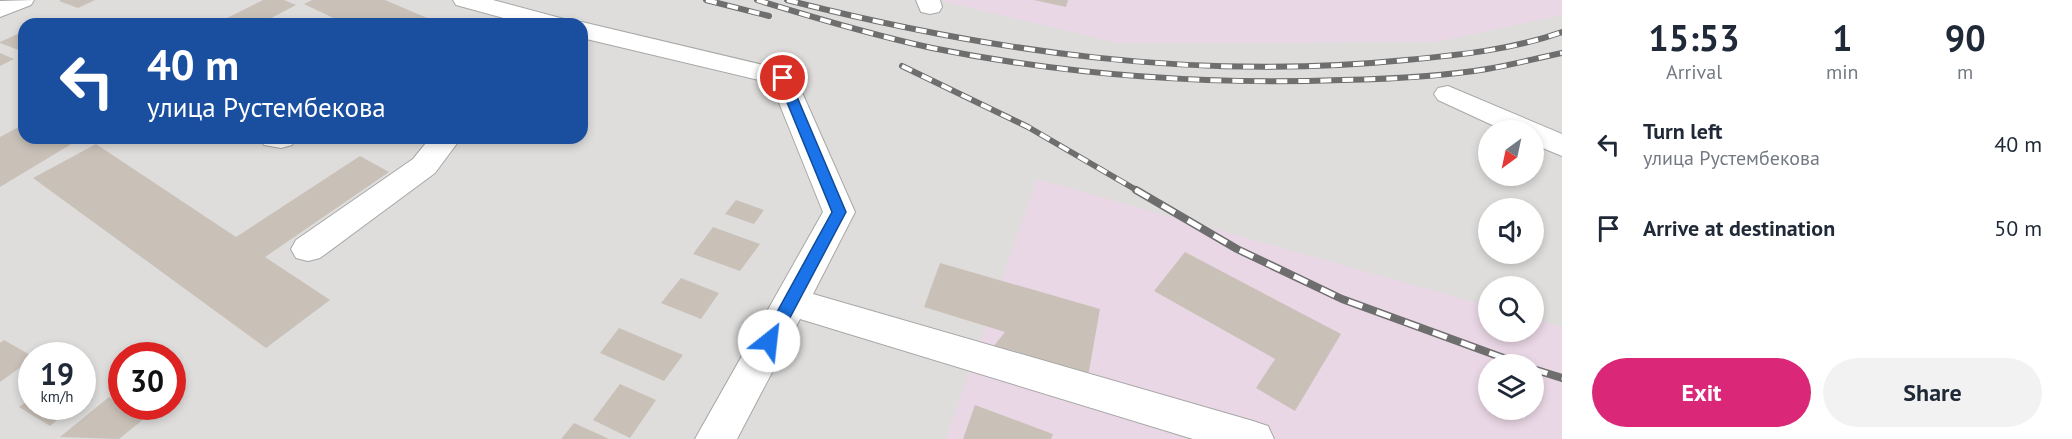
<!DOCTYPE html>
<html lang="en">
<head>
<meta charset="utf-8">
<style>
	:root { --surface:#fff; --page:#f2f2f3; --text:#1f2937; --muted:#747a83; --accent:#db2777 }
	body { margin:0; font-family:"PT Sans",sans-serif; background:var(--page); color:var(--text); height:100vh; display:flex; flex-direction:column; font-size:22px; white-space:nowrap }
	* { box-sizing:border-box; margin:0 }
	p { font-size:20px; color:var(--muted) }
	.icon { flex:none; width:33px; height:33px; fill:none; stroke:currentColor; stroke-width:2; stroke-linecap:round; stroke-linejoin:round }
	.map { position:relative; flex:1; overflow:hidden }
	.drawer { display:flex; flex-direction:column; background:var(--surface); width:510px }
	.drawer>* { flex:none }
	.banner { position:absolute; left:18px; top:18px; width:570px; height:126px; border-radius:18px; box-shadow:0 3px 9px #0003; background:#1a4fa0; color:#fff; overflow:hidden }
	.needle { width:39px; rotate:213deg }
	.fabs { position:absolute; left:1478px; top:120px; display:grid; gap:12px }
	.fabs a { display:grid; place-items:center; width:66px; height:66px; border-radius:50%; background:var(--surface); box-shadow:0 3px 9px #0003; font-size:30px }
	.speed { position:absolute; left:18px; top:342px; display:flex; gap:12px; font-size:30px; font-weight:700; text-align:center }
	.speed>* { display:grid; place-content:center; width:78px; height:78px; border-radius:50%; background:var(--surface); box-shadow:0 3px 9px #0003; line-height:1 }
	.speed small { font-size:15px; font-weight:400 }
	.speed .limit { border:9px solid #d22; background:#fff; color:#111 }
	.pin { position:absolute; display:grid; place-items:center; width:51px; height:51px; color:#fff; margin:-26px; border:3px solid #fff; border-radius:50%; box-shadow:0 2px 6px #0007 }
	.me { position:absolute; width:66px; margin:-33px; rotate:29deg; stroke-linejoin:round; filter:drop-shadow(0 0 4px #0008) }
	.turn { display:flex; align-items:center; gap:21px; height:126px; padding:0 30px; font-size:27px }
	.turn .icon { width:78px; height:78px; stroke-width:2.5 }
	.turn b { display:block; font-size:42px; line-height:51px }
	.eta { display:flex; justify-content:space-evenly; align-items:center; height:102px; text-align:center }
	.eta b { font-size:36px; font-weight:700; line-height:42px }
	.button { display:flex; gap:12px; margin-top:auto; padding:12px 30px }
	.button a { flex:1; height:69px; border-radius:36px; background:var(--accent); color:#fff; font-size:24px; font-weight:700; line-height:69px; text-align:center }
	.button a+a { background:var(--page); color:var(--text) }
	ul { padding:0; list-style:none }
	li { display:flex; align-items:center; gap:18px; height:84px; padding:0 30px }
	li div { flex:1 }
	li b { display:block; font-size:22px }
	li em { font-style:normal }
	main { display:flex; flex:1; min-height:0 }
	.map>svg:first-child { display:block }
	.residential { fill:#dedddc; fill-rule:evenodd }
	.industrial { fill:#ead7e5; fill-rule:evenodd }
	.building { fill:#c9c1b8 }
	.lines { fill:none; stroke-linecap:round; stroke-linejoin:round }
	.minor-casing { stroke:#a7a7a7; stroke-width:2 }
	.minor { fill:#fff; fill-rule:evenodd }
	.rail-far1-casing { stroke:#6e6e6e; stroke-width:6 }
	.rail-casing { stroke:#6e6e6e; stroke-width:8 }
	.rail-far1 { stroke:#fff; stroke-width:4; stroke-dasharray:11; stroke-linecap:butt }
	.rail { stroke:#fff; stroke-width:5; stroke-dasharray:15; stroke-linecap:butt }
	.route { fill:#1a73e8; stroke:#114b97; stroke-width:1.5 }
</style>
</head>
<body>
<main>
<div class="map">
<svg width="1562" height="439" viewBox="0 0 1562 439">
	<rect width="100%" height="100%" fill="#f1eee5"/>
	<path class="residential" d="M0,0H1562V439H0ZM24,24H582V138H24ZM1488,130H1533V176H1488ZM1488,208H1533V254H1488ZM1488,286H1533V332H1488ZM32,356H82V406H32ZM122,356H172V406H122ZM1488,364H1533V410H1488Z"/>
	<path class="industrial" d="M937,0H1562V15L1437,42L1119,43Z
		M1037,179L1488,306V332H1533V318L1562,327V439H946ZM1488,364H1533V410H1488Z"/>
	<path class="building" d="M61,0H95L78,8L59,1Z
		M263,0H284L296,5L260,24H215Z
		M312,0H385L432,20L426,24H346L304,4Z
		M1034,0H1068L1066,7Z
		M24,31V52L0,43V42Z
		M0,53L14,59L0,66Z
		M24,124V138L78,140L0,187V137Z
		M96,144L236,237L360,156L389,172L265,257L330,300L266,348L33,178Z
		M736,200L764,210L754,224L725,214Z
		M713,227L760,244L740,271L693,254Z
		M1185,252L1341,334L1295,411L1256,388L1275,359L1154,291Z
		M940,263L1100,309L1087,382L990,351L1005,332L924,307Z
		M681,278L719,293L701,319L661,303Z
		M619,328L683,355L664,381L600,353Z
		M4,340L32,356V359L0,382V343Z
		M82,382L95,389L82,399Z
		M620,384L656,400L630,438L593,420Z
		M32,397V406H74L50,426L19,407Z
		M109,397L145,418L119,439L60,437Z
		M975,405L1053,434L1051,439H963Z
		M574,423L609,439H561Z"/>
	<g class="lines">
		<g class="minor-casing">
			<path id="minor" d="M34,0L31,5L0,17V1Z
				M453,0H493L564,19L568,24H526L456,5Z
				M916,0H940L942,7L939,12L930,14L921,12Z
				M582,22L793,72L855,212L813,294L1253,421L1268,426L1274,439H1193L800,319L737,439H695L823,212L771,83L582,38V24H575Z
				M1448,86L1562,134V156L1533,144V130H1503L1438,100L1434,94L1438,88Z
				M260,138H296L292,145L281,148L264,145Z
				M430,138H461L435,173L320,258L308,261L296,258L291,249L296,240L413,159Z"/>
		</g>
		<use href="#minor" class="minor"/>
		<g class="rail-far1-casing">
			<path id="rail-far1" d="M706,0L769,16
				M757,0C815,18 873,35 932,48C1067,75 1205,85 1342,80C1390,79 1439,77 1487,69C1512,65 1537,58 1562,53
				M787,0C992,52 1195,81 1406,60C1459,55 1511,50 1562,32
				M902,66L1028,127L1138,191"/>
		</g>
		<g class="rail-casing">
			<path id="rail" d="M1136,190L1237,249L1342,299L1520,364
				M1533,369L1562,378"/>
		</g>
		<use href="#rail-far1" class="rail-far1"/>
		<use href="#rail" class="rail"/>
	</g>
	<path class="route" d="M783,74L789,78L846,212L775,346L769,348L761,341L832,212L777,78Z"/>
</svg>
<div class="fabs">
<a><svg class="needle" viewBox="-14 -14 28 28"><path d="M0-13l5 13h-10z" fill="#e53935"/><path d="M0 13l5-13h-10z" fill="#747a83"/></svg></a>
<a><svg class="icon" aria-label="sound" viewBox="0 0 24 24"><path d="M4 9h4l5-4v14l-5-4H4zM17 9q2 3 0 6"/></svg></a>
<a><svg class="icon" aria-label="search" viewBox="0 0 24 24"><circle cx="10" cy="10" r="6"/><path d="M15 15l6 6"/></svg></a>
<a><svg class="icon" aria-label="layers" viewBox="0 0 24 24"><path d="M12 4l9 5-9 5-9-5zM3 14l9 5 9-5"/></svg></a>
</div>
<div class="speed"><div>19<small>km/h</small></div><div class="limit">30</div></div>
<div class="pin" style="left:783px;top:78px;background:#d93025"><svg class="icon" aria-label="arrive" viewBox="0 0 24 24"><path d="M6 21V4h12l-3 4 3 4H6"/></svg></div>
<svg class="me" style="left:769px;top:341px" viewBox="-20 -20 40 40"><circle r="19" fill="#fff"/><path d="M0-13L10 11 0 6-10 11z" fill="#1a73e8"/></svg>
<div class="banner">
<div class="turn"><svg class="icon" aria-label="left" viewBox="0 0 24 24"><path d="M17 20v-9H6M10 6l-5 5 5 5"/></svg><div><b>40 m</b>улица Рустембекова</div></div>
</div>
</div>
<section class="drawer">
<div class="eta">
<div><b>15:53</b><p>Arrival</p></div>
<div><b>1</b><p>min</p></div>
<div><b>90</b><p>m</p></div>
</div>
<ul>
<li><svg class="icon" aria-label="left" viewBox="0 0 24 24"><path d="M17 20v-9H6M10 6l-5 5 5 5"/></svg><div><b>Turn left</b><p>улица Рустембекова</p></div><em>40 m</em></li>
<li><svg class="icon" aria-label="arrive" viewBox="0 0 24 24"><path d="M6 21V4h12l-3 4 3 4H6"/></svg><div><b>Arrive at destination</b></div><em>50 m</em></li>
</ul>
<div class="button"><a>Exit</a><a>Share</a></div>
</section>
</main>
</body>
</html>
